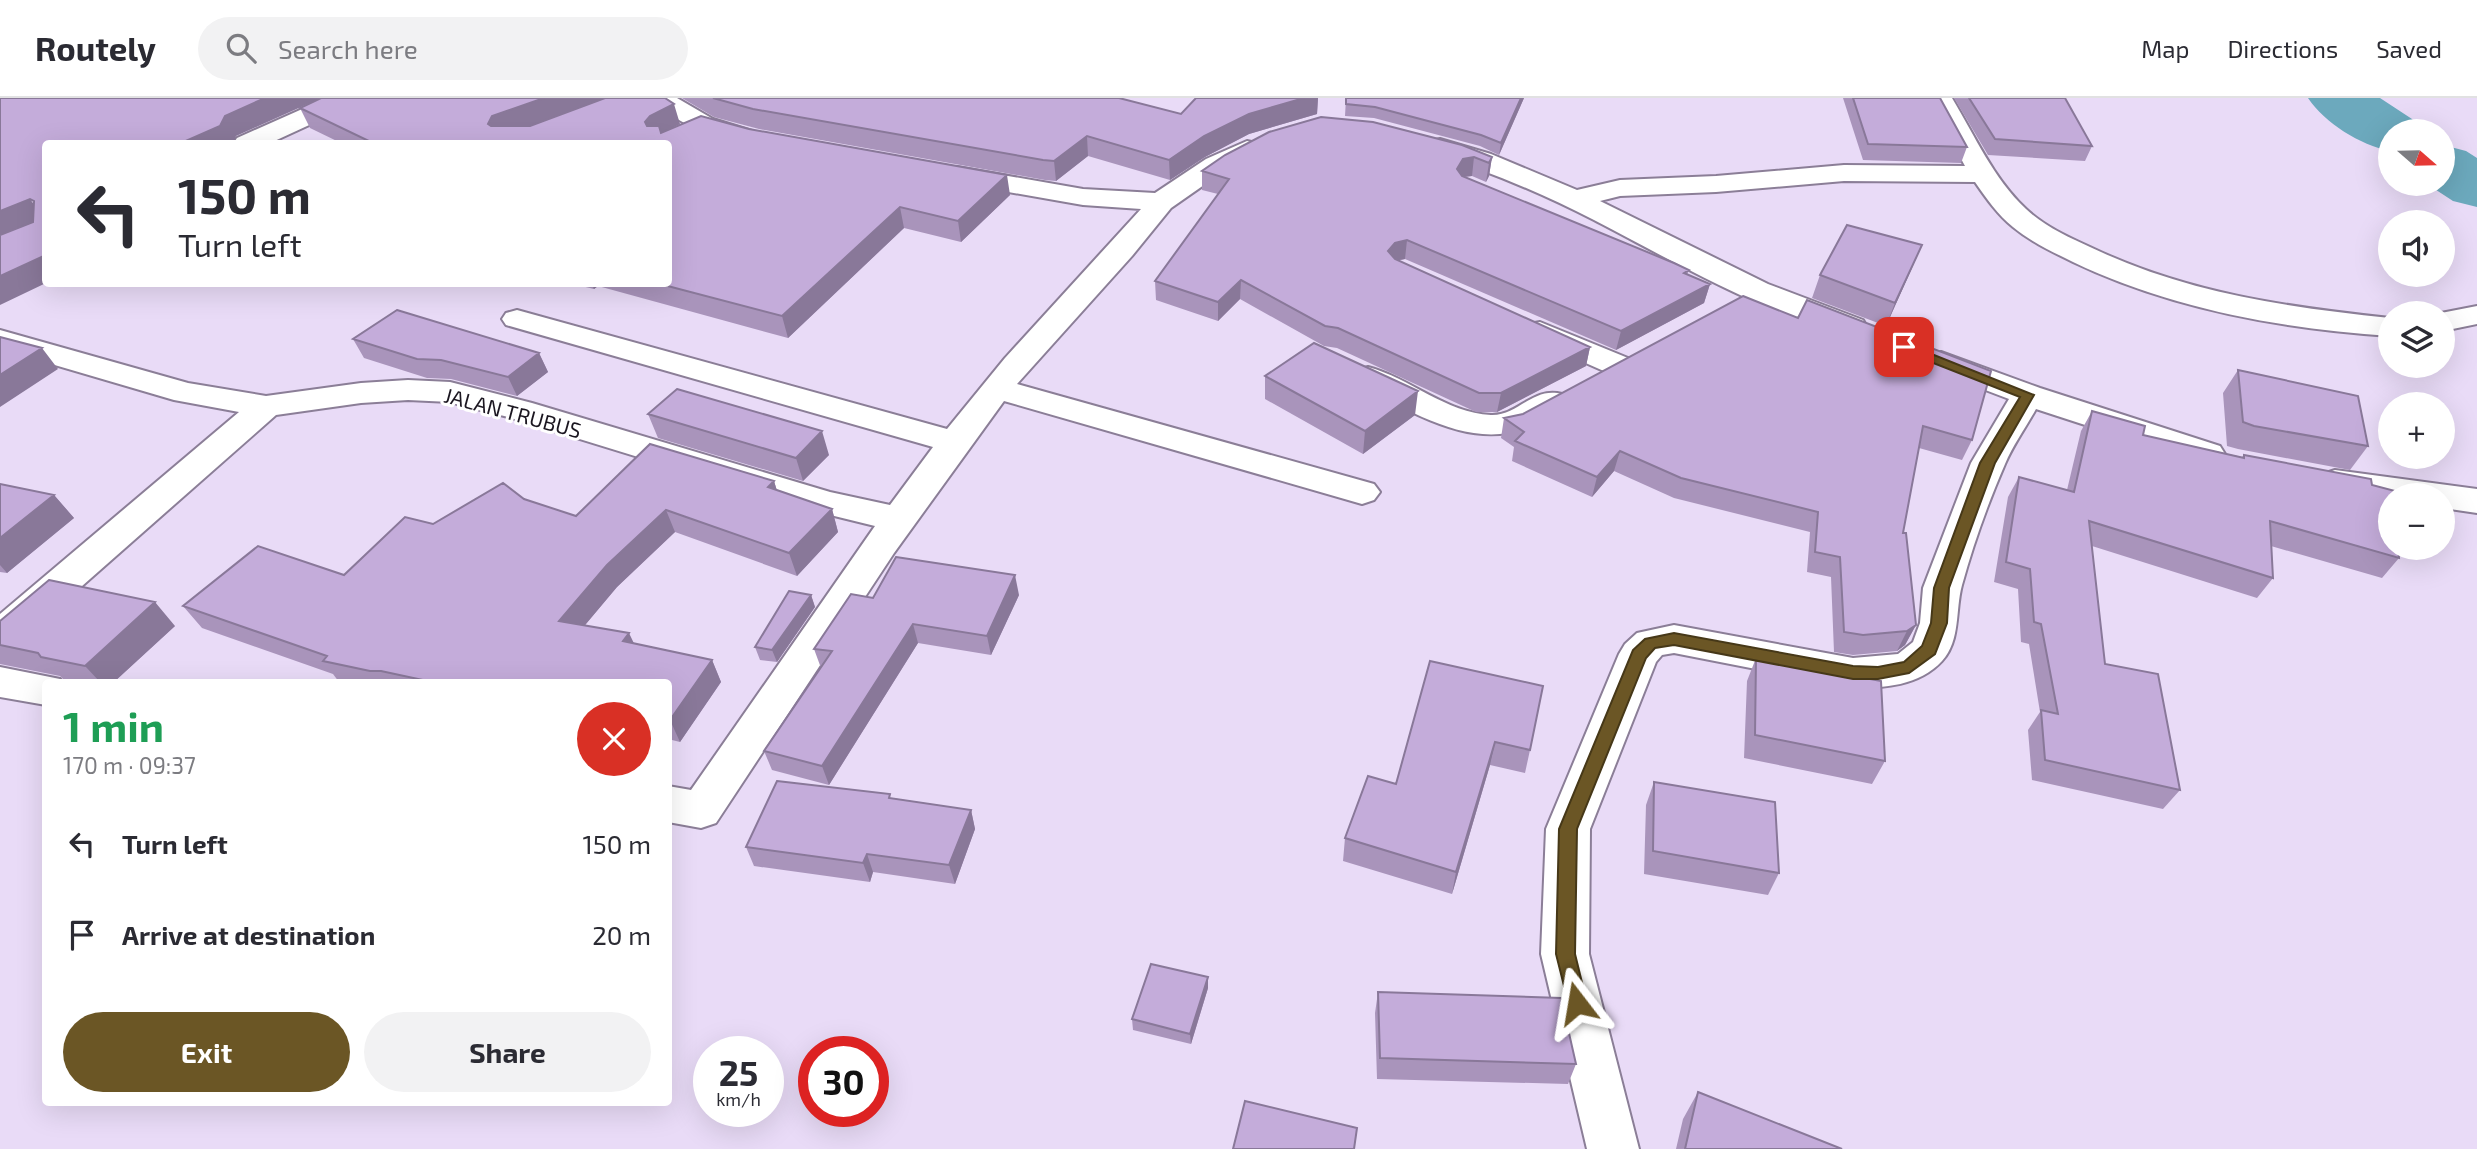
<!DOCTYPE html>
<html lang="en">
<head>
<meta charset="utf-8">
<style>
	:root { --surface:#fff; --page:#f2f2f3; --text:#2b2b33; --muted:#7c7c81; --line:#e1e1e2; --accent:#6b5625 }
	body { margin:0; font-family:"Exo 2",sans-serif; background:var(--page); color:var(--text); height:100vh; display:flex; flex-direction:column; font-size:26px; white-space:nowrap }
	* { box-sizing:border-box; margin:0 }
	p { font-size:23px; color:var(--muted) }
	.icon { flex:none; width:38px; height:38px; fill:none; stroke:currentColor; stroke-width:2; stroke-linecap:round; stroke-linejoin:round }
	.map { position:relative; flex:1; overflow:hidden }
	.side { position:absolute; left:42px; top:581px; width:630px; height:427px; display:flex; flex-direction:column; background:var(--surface); border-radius:7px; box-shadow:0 7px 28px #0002 }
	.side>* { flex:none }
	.banner { position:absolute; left:42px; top:42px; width:630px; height:147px; border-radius:7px; box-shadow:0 7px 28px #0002; background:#fff; color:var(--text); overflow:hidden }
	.needle { width:46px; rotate:110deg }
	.controls { position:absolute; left:2378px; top:21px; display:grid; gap:14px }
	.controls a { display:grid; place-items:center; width:77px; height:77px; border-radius:50%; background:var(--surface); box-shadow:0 7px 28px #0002; font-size:35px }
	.speed { position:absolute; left:693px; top:938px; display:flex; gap:14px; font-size:35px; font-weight:700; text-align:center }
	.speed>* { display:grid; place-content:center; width:91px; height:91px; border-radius:50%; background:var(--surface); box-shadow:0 7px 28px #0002; line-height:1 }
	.speed small { font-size:18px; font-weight:400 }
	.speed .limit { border:10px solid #d22; background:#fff; color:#111 }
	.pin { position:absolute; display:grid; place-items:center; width:60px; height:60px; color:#fff; margin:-30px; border-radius:14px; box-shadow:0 4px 10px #0006 }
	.me { position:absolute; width:77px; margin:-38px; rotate:346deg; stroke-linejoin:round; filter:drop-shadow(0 0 5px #0008) }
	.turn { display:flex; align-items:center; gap:24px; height:147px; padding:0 21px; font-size:32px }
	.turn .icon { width:91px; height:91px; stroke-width:2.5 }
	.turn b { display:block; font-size:49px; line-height:60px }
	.round { display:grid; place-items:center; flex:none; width:74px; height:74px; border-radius:37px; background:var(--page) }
	.headline { display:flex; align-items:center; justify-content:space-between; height:119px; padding:0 21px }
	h1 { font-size:42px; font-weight:700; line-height:52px; color:#1e9e55 }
	.button { display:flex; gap:14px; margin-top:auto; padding:14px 21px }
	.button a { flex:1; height:80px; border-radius:42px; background:var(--accent); color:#fff; font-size:28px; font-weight:700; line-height:80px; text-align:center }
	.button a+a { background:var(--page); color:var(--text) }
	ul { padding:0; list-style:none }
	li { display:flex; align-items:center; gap:21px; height:91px; padding:0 21px }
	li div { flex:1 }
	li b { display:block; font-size:26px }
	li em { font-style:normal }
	header { display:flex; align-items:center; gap:42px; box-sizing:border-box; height:98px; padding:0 35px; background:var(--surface); border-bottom:2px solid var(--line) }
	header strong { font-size:33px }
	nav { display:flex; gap:38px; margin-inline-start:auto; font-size:24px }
	.search { width:490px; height:63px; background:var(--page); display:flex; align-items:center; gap:18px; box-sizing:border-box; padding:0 24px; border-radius:38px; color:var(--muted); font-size:26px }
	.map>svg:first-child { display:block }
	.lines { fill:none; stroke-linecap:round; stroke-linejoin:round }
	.river { fill:#6ca9bd; fill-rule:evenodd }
	.street-casing { stroke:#8b7e97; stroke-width:4 }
	.street { fill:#fff; fill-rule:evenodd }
	.wall { fill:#a994bb }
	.shaded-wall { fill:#897899 }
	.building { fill:#c4acda; stroke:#897899; stroke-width:2 }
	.route { fill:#6b5625; stroke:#463818; stroke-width:2 }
	.labels { text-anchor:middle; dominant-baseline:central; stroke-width:6; stroke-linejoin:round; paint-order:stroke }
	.street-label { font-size:21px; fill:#1b1620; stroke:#fff }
</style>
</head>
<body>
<header>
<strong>Routely</strong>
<div class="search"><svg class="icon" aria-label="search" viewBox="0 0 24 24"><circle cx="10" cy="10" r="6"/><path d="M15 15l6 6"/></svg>Search here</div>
<nav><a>Map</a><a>Directions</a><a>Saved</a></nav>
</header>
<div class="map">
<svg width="2477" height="1051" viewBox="0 0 2477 1051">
	<rect width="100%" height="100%" fill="#e9dbf7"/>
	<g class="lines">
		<path class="river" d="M2308,0H2380L2412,21L2421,33H2390V53C2360,47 2325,25 2308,0Z
			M2443,47L2466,53L2477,60V109L2453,103L2427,86H2443Z"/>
		<g class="street-casing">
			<path id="street" d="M327,0H360L357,5L268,46H233L237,40Z
				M647,0H677L713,21L752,33L756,38L752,43C722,51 676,20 650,5Z
				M1928,0H1952C1975,38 1993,80 2026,111C2044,128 2068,139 2090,149C2186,195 2286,209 2390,220V238C2283,231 2171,211 2073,164C2053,154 2031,144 2013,129C1998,117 1986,100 1975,84L1844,83L1716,94L1620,98L1600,103L1768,186L1863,222L1867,229L1863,236L1852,238C1763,216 1675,164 1594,122C1541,95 1487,72 1431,55L1427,49L1431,43L1440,41L1491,56L1577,92L1620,82L1716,78L1844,67L1965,68Z
				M1247,43L1256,45L1260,51L1256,57L1224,73L1171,110L1132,158L1017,286L1374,386L1380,394L1374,402L1362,406L1004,303L894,455L716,725L701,730L668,724V688L691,692L875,428L814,413L508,319L450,304L408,302L361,305L276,317L14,548L0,552V516L239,314L174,302L0,251V232L188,285L266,298L361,285L408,282L450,284L532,305L830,394L890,407L933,349L506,227L502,221L506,215L517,212L947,331L1005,260L1141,111L1083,107L957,85L948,83L944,77L948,71L957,69L1083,91L1155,95L1206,61Z
				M2477,208V226L2443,233L2441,215Z
				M1540,224L1628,260L1633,267L1628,274L1617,277L1606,274L1529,240L1525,233L1529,226Z
				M1941,254L2040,290L2220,348L2225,356L2220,364L2208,367L2036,311C2026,329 2013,347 2005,366C1988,405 1973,447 1962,487C1955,512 1961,542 1942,563C1919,588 1884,590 1853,590L1674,555L1662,557L1656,564L1590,731L1589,856L1639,1051H1587L1541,856L1546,731L1619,556L1625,546L1637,535L1674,527L1853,560L1898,556L1913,544L1920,525L1923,490L1971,365L2009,301L1930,271L1925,264L1930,257Z
				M1368,269C1410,280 1446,315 1491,317C1518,318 1533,288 1562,296L1566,303C1560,312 1550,317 1541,323C1479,359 1413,314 1357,286L1352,279L1357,272Z
				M2335,372L2477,391V415L2443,410V397H2390V403L2323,392L2318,384L2323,376Z
				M0,569L60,581L62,584H46V607L0,599Z"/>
		</g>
		<use href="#street" class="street"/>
	</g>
	<path class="wall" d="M682,0H1119L1181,16L1196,0H1318L1317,16L1249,36L1205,59L1170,82L1088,58L1056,83L1045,82L759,31L714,19Z
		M1346,0H1524L1499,57L1480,48L1374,20L1345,18Z
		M1843,0H1940L1967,49L1961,65L1863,62Z
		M1954,0H2065L2092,48L2085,63L1988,57Z
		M300,10L680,26L664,34L749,31L1010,97L961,144L904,130L788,240L598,188L594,191L573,186H668V46H343L310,30Z
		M1225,57L1492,59L1489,78L1486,84L1472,78L1465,79L1689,172L1687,177L1710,186L1704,205L1616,252L1405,161L1397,163L1590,249L1586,268L1497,314H1476L1337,250L1324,248L1240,201L1218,223L1156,202L1155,183L1218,96L1202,92V73Z
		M1922,147L1886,228L1812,200L1820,177Z
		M1743,198L1972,342L1962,362L1919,350L1903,435L1916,527L1905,547L1897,553L1853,557L1834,554L1831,479L1807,474L1810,434L1674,400L1614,373L1592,399L1512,363L1514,349L1501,340L1504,320L1523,316Z
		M353,241L539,255L548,274L517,298L451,281L427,280L364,260Z
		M2238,272L2368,348L2350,372L2238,351L2227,348L2223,295Z
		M1265,278L1415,317L1363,356L1265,301Z
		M2092,313L2143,337L2242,359L2244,357L2372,387L2399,460L2382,480L2271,448L2273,480L2257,500L2092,448L2105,566L2180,692L2163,711L2032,682L2028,632L2040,614L2029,546L2021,544L2018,491L1994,484L2008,399L2019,379L2067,392L2081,333Z
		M648,316L829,357L803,383L658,340Z
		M774,383L777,393L832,411L838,434L797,478L675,434L617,489L585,527L634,546L712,562L721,584L680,644L668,641V584H339L333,576L202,530L183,508L344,477L433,426L524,401L576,418Z
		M0,386L54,397L74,420L7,475L0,474Z
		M811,497L815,509L777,564L760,562L755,549Z
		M1019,497L991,557L918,545L829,687L772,672L764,653L821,570L814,551L873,500Z
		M0,523L175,528L114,584H75L64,582L60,578L0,566Z
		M1756,560L1885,663L1872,686L1744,660L1747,583Z
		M1430,563L1530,652L1525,675L1490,667L1452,796L1343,763L1345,740L1396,686Z
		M1654,684L1779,775L1768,797L1644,776L1646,707Z
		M892,700L971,712L975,731L955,786L873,774L870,784L754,768L746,749Z
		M1208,890L1191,946L1133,932L1132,921Z
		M1378,894L1576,966L1568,986L1377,981L1375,915Z
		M1698,994L1842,1051H1676L1683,1021Z"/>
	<path class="shaded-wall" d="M265,0H321L236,38L233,46H179L225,18Z
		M544,0H606L501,39L488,26L492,18Z
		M1304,0H1318L1317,16L1249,36L1205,59L1170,82L1169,62L1204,38L1249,16Z
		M1521,0H1524L1499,57L1501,45Z
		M674,6L680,26L661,35L652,45L645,24L650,18Z
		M1087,38L1088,58L1056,83L1054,63Z
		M1474,59L1472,78L1460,79L1457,71L1463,61Z
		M1492,59L1489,78L1486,84L1489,65Z
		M1007,77L1010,97L961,144L958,123Z
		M30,101L45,122L0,140V113Z
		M900,109L904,130L788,240L782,218Z
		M1407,142L1405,161L1393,163L1388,153L1395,145Z
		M1922,147L1912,170L1886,228L1895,205Z
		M46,157V185L0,207V178Z
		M1241,182L1240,201L1218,223V204Z
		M592,186H597L598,188L594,191Z
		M1710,186L1704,205L1616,252L1621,233Z
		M1590,249L1586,268L1497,314L1501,295Z
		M42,250L58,271L0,309V277Z
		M539,255L548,274L517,298L508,279Z
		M1418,293L1415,317L1363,356L1365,333Z
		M822,333L829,357L803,383L796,360Z
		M1620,353L1614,373L1592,399L1597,379Z
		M774,383L781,406L768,389Z
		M54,397L74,420L7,475L0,467V440Z
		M832,411L838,434L797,478L789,455Z
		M666,412L675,434L617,489L570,545L559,523L607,467Z
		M1015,477L1019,497L991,557L987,538Z
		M811,497L815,509L777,564L772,552Z
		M155,504L175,528L114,584H100L85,568Z
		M913,526L918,545L829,687L822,668Z
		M1916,527L1905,547L1897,553L1907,533Z
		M629,535L640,558L623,543Z
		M712,562L721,584L680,644L670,622Z
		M1495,644L1490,667L1452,796L1456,774Z
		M971,712L975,731L955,786L949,767Z
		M867,756L873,774L870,784L863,765Z
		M1208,879V890L1191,946L1190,936Z"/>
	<path class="building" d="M0,0H265L225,18L220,28L179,46H46V157L0,178V137L33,124L34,103L30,101L0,113Z
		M321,0H544L492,18L488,26L491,28H530L605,0H665L674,6L650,18L645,24L647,28H659L661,35L701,18L749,31L1007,77L958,123L900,109L782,218L660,186H668V46H375L300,10Z
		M713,0H1119L1181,16L1196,0H1304L1249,16L1204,38L1169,62L1087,38L1054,63L1043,62L753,11Z
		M1346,0H1521L1501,45L1481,37L1375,9L1346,6Z
		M1853,0H1940L1967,49L1868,46Z
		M1969,0H2065L2092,48L1995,41Z
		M1321,19L1373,24L1462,47L1492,59L1489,65L1474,59L1463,61L1457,71L1462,78L1674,165L1689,172L1684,175L1710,186L1621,233L1407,142L1395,145L1388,153L1395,161L1590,249L1501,295H1479L1338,230L1325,228L1241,182L1218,204L1155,183L1229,81L1202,73L1225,57L1269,34Z
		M1847,127L1922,147L1895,205L1820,177Z
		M1743,198L1798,220L1807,202L1991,273L1972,342L1923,328L1903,435H1906L1916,527L1907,533L1863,537L1844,534L1840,459L1815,454L1818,414L1681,380L1620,353L1597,379L1515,343L1524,334L1504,320L1523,316Z
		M397,212L539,255L508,279L441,262L417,261L353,241Z
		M0,239L42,250L0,277Z
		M1314,245L1418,293L1365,333L1265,278Z
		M2238,272L2358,298L2368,348L2254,328L2243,324Z
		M677,291L822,333L796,360L648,316Z
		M2092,313L2145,328L2143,337L2244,360V357L2371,381L2372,387L2395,393V397H2390V450H2398L2399,460L2270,423L2273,480L2089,423L2105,566L2158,576L2180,692L2045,662L2041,612L2058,616L2041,526L2034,524L2030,471L2006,464L2019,379L2074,394Z
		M650,346L774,383L768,389L832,411L789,455L666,412L607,467L559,523L629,535L623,543L712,562L670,622H668V584H432L381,573H370L323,563L327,558L183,508L258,448L344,477L405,419L433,426L503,385L524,401L576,418Z
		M0,386L54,397L0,440Z
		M896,459L1015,477L987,538L913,526L822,668L764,653L832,553L814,551L851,496L873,500Z
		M49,482L155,504L85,568L41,559L38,555L0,547V523Z
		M789,493L811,497L772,552L755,549Z
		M1756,560L1881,583L1885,663L1755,637Z
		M1430,563L1543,588L1530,652L1495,644L1456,774L1345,740L1368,678L1396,686Z
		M777,683L890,696L889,700L971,712L949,767L867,756L863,765L746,749Z
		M1654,684L1775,704L1779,775L1653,753Z
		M1151,866L1208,879L1190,936L1132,921Z
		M1378,894L1561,900L1576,966L1380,960Z
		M1698,994L1842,1051H1685Z
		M1245,1003L1357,1030L1354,1051H1233Z"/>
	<path class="route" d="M1904,245L2034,297L1995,365L1949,490L1947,525L1935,556L1909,575L1878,581H1853L1674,547L1655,550L1646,560L1577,731L1575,856L1587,905L1584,912L1577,914L1570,912L1556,856L1559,731L1633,552L1645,541L1674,535L1853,568L1878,569L1904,564L1922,548L1931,525L1934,490L1980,365L2020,299L1900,252L1898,249Z"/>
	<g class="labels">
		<g class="street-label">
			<text transform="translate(513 314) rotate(15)">JALAN TRUBUS</text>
		</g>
	</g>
</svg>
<div class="controls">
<a><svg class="needle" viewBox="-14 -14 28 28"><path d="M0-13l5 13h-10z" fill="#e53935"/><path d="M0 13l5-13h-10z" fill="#7c7c81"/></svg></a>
<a><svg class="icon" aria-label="sound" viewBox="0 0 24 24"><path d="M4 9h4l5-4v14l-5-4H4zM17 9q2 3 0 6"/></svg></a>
<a><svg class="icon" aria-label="layers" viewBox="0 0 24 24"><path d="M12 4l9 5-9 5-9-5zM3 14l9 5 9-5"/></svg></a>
<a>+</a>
<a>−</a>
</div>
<div class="speed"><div>25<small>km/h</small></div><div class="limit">30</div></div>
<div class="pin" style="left:1904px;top:249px;background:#d93025"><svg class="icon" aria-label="arrive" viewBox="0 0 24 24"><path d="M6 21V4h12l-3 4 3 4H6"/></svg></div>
<svg class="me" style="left:1577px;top:905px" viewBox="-20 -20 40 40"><path d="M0-17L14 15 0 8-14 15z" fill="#6b5625" stroke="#fff" stroke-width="4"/></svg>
<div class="banner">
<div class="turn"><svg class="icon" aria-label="left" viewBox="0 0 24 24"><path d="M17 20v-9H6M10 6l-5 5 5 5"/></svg><div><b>150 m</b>Turn left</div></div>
</div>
<section class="side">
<div class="headline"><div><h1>1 min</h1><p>170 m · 09:37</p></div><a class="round" style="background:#d93025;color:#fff"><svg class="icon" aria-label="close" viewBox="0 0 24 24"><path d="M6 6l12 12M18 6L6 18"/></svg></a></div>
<ul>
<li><svg class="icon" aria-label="left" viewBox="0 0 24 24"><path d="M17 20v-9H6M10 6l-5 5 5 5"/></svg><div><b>Turn left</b></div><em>150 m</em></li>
<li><svg class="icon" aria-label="arrive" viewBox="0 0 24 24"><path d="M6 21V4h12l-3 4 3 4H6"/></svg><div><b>Arrive at destination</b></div><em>20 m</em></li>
</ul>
<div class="button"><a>Exit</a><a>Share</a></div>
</section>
</div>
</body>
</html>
